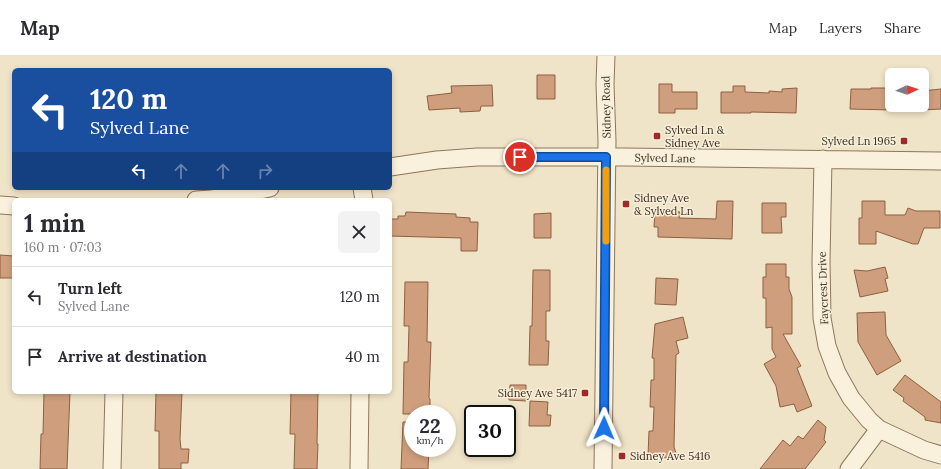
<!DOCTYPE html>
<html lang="en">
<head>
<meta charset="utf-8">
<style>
	:root { --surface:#fff; --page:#f2f2f3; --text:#2b2b33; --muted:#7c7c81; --line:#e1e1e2 }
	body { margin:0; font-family:Lora,serif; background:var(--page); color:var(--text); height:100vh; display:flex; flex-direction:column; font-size:15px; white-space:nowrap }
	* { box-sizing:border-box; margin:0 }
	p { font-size:13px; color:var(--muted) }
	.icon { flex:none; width:22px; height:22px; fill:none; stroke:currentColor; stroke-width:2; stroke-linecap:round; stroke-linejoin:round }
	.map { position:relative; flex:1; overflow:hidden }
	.sheet { position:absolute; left:12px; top:142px; width:380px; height:196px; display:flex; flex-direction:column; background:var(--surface); border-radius:6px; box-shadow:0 2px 6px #0003 }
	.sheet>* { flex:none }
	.banner { position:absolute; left:12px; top:12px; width:380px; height:122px; border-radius:6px; box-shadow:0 2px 6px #0003; background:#1a4fa0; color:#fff; overflow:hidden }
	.needle { width:26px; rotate:86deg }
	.buttons { position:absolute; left:885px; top:12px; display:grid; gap:8px }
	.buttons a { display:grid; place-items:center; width:44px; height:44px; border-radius:6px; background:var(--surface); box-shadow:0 2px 6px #0003; font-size:20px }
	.speed { position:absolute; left:404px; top:349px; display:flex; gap:8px; font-size:20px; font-weight:700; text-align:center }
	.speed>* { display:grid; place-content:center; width:52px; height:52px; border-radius:50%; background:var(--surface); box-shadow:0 2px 6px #0003; line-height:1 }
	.speed small { font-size:10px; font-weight:400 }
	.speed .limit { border:2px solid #111; border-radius:6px; background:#fff; color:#111 }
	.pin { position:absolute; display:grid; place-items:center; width:34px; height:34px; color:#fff; margin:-17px; border:2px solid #fff; border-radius:50%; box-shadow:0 1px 4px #0007 }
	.me { position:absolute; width:44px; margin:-22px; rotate:1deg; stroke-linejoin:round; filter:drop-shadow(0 0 3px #0008) }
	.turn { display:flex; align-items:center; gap:14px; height:84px; padding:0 12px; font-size:18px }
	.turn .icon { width:52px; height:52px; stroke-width:2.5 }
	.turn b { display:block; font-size:28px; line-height:34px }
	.lanes { display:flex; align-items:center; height:38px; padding:0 12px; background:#0003; justify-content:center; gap:20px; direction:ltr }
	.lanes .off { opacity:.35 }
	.round { display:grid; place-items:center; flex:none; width:42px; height:42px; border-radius:6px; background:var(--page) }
	.overview { display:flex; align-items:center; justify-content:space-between; height:68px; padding:0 12px }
	h1 { font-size:24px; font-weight:700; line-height:30px }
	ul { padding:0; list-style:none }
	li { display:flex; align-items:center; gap:12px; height:60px; padding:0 12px; border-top:1px solid var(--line) }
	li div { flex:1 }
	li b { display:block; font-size:15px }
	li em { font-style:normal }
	header { display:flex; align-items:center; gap:24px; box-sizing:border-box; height:56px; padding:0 20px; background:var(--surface); border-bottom:1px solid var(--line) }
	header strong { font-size:19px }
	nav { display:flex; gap:22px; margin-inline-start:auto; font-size:14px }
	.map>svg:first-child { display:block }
	.building { fill:#cf9f7d; stroke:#8d5f41 }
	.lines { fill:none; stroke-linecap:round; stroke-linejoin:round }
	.minor-casing { stroke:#8d765c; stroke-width:19 }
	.minor { stroke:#faf1dc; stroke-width:17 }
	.route-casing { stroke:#114b97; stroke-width:10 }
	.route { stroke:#1a73e8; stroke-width:7 }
	.slow { stroke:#f59e0b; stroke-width:7 }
	.poi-dot { fill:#9e2a2b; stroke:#f7eed8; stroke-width:1.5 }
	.labels { text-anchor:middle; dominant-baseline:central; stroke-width:3; stroke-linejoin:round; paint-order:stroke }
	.street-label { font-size:11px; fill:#3d2e20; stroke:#f7eed8 }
	.poi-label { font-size:11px; fill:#3d2e20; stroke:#f7eed8; text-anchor:start }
</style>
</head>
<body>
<header>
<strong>Map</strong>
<nav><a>Map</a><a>Layers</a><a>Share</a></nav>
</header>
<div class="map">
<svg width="941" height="413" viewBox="0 0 941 413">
	<rect width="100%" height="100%" fill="#f0e4c8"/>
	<path class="building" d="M537,19H555V43H537Z
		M659,28H672V36H697V53H675V57H659Z
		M492,29L493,50H481L480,55L460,56V52L429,54L427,40L452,37L451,30Z
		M733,30H745V36L769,37V35L782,36V33L797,32L796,57L751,56V57H721V36H733Z
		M871,32H892V54L850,53L851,33H871Z
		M941,33V53L922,54V35Z
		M717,145H733L732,183L658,181V171H654L655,155L680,156L679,162L716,163Z
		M862,145H885V159H905L908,152L916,155H940V172H924L918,188H913L876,175V188H859V162H862Z
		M762,147H786V161H781L782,177H762Z
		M406,156L456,158V161L470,162V166H478L477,195H461V182L390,180V163H398V160H405Z
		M551,157V182H534V158Z
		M0,199L14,200V222H0Z
		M766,208H786V221H789V233L792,241V278H783L801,310L797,312L812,350L797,356L794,348L780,351L776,330L764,308L776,301L772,293V271L766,272V242H763V221H766Z
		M885,211L888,222L885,223L888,235L860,241L854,214L867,215Z
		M533,214H550V255H546V285H549L548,309H529L530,270H532Z
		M656,222L678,223L676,249L655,248Z
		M405,226H428L427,286H431L429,342L430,343V358H403L404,306H408L409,270H404Z
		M885,256L886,279L901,305L877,319L858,286L857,257Z
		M683,261L688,282L676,285L679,297L676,299L674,391L678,403L648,400L649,375H653L654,351H650L651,324H654V302H652L655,268Z
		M905,319L941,346V367L925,364V361L903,345L904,342L893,334Z
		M510,329H526V345L509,344Z
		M44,336H70L67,413H40L41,378H43Z
		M156,336H182L180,383L181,393H189L188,407H181V413H159V375H155Z
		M291,336H318L317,388H318L317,413H294L295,378H290Z
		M530,345L548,346L547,359H551L550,370H529Z
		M818,364L826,371L824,384L826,386L805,413H760L783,384L790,390L798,380L803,383Z
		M403,366H413V393H429L428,413H401Z"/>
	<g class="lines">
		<g class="minor-casing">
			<path id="minor" d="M823,103L821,206L822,262L827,290L837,317L851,342L869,364L879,373L924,394L941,399
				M390,111L437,104L477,101H624L941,105
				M362,132L364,144
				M196,144L211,143L270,132
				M0,149L14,150
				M112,413L114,336
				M359,413L360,336
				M603,413L607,85L605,28L606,0
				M849,413L879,373"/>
		</g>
		<use href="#minor" class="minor"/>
	</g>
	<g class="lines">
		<g class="route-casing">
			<path id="route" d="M520,101H606L604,372"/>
		</g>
		<use href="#route" class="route"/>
		<path class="slow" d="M606,185V114"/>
	</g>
	<g class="poi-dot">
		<rect x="653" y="76" width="8" height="8" rx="2"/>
		<rect x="900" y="81" width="8" height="8" rx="2"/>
		<rect x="622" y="144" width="8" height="8" rx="2"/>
		<rect x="581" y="333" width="8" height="8" rx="2"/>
		<rect x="618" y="396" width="8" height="8" rx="2"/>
	</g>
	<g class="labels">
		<g class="street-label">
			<text transform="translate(606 51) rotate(-91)">Sidney Road</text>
			<text transform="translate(665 102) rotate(1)">Sylved Lane</text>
			<text transform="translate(823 232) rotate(-92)">Faycrest Drive</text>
		</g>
		<g class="poi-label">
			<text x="665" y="74">Sylved Ln &amp;<tspan x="665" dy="13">Sidney Ave</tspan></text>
			<text x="896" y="85" text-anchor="end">Sylved Ln 1965</text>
			<text x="634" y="142">Sidney Ave<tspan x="634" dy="13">&amp; Sylved Ln</tspan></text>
			<text x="577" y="337" text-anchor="end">Sidney Ave 5417</text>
			<text x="630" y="400">Sidney Ave 5416</text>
		</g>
	</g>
</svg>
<div class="buttons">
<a><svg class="needle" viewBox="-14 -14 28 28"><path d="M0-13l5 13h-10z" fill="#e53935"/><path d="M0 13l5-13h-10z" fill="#7c7c81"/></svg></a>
</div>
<div class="speed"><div>22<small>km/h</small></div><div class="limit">30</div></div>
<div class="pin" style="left:520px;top:101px;background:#d93025"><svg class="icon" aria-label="arrive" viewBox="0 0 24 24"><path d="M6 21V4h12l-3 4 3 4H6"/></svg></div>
<svg class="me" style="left:604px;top:372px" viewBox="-20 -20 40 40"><path d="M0-17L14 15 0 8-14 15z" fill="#1a73e8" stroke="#fff" stroke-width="4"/></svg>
<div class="banner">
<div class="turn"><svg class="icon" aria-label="left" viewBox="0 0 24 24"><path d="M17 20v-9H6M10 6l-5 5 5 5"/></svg><div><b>120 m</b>Sylved Lane</div></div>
<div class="lanes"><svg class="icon" aria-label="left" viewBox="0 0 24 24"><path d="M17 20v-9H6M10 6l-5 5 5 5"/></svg><svg class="icon off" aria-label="ahead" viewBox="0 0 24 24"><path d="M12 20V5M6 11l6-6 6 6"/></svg><svg class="icon off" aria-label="ahead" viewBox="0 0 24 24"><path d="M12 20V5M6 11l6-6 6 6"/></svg><svg class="icon off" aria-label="right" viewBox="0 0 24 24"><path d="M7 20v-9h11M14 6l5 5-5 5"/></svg></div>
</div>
<section class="sheet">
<div class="overview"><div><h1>1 min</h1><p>160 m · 07:03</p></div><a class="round"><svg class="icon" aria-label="close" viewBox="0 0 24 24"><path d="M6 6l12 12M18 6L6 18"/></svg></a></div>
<ul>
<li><svg class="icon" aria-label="left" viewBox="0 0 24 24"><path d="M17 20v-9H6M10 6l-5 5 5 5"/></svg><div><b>Turn left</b><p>Sylved Lane</p></div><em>120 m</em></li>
<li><svg class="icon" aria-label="arrive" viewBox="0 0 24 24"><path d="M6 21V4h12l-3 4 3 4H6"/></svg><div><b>Arrive at destination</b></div><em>40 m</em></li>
</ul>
</section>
</div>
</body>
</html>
